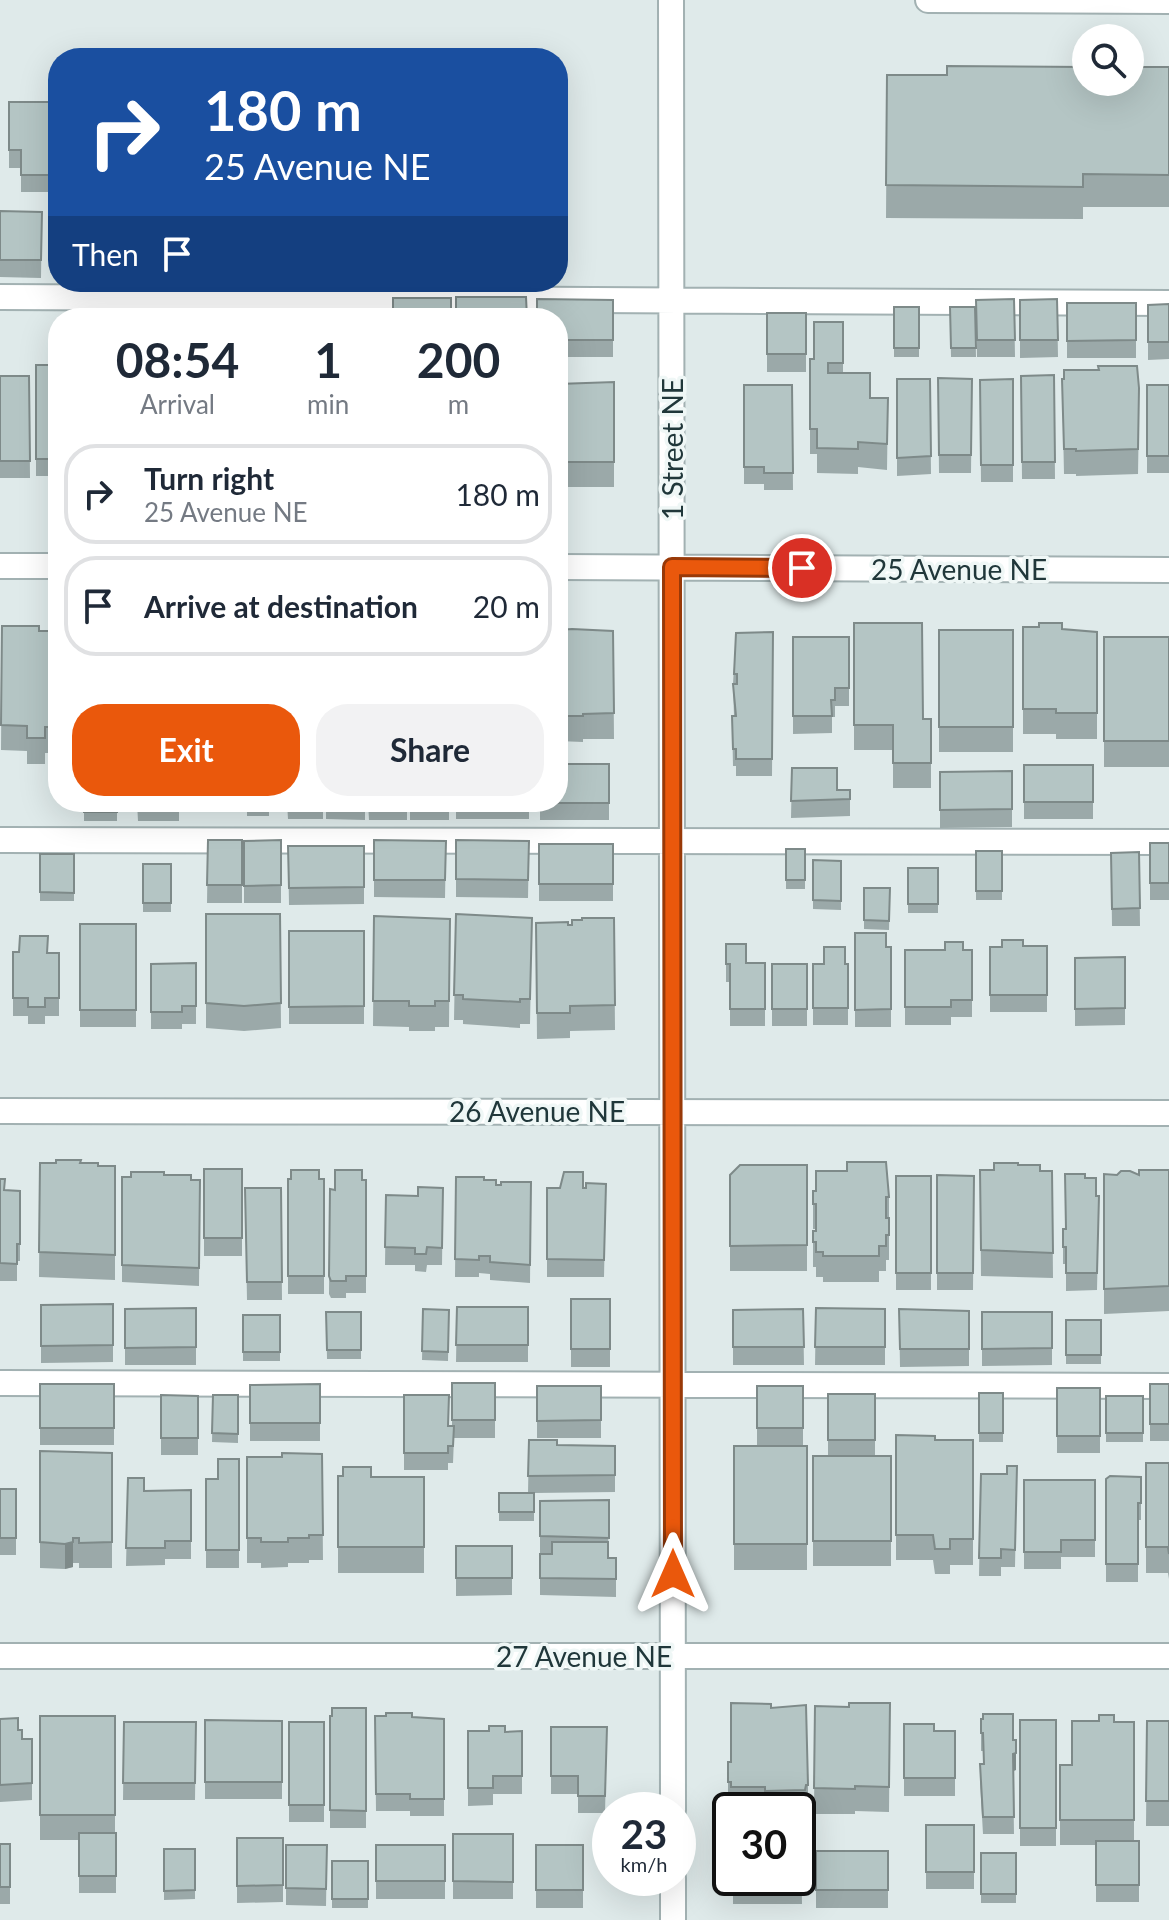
<!DOCTYPE html>
<html lang="en">
<head>
<meta charset="utf-8">
<style>
	:root { --surface:#fff; --page:#f2f2f3; --text:#1f2937; --muted:#747a83; --line:#e0e1e3; --accent:#ea580c }
	body { margin:0; font-family:Lato,sans-serif; background:var(--page); color:var(--text); height:100vh; display:flex; flex-direction:column; font-size:30px; white-space:nowrap }
	* { box-sizing:border-box; margin:0 }
	p { font-size:26px; color:var(--muted) }
	.icon { flex:none; width:44px; height:44px; fill:none; stroke:currentColor; stroke-width:2; stroke-linecap:round; stroke-linejoin:round }
	.map { position:relative; flex:1; overflow:hidden }
	.sheet { position:absolute; left:48px; top:308px; width:520px; height:504px; display:flex; flex-direction:column; background:var(--surface); border-radius:32px; box-shadow:0 8px 32px #0002 }
	.sheet>* { flex:none }
	.hud { position:absolute; left:48px; top:48px; width:520px; height:244px; border-radius:32px; box-shadow:0 8px 32px #0002; background:#1a4fa0; color:#fff; overflow:hidden }
	.tools { position:absolute; left:1072px; top:24px; display:grid; gap:16px }
	.tools a { display:grid; place-items:center; width:72px; height:72px; border-radius:50%; background:var(--surface); box-shadow:0 8px 32px #0002; font-size:40px }
	.speed { position:absolute; left:592px; top:1792px; display:flex; gap:16px; font-size:40px; font-weight:700; text-align:center }
	.speed>* { display:grid; place-content:center; width:104px; height:104px; border-radius:50%; background:var(--surface); box-shadow:0 8px 32px #0002; line-height:1 }
	.speed small { font-size:20px; font-weight:400 }
	.speed .limit { border:4px solid #111; border-radius:12px; background:#fff; color:#111 }
	.pin { position:absolute; display:grid; place-items:center; width:68px; height:68px; color:#fff; margin:-34px; border:4px solid #fff; border-radius:50%; box-shadow:0 2px 8px #0007 }
	.me { position:absolute; width:88px; margin:-44px; rotate:0deg; stroke-linejoin:round; filter:drop-shadow(0 0 6px #0008) }
	.turn { display:flex; align-items:center; gap:28px; height:168px; padding:0 24px; font-size:36px }
	.turn .icon { width:104px; height:104px; stroke-width:2.5 }
	.turn b { display:block; font-size:56px; line-height:68px }
	.then { display:flex; align-items:center; height:76px; padding:0 24px; background:#0003; gap:16px; font-size:30px }
	.eta { display:flex; justify-content:space-evenly; align-items:center; height:136px; text-align:center }
	.eta b { font-size:48px; font-weight:700; line-height:56px }
	.primary-button { display:flex; gap:16px; margin-top:auto; padding:16px 24px }
	.primary-button a { flex:1; height:92px; border-radius:32px; background:var(--accent); color:#fff; font-size:32px; font-weight:700; line-height:92px; text-align:center }
	.primary-button a+a { background:var(--page); color:var(--text) }
	ul { padding:0; list-style:none }
	li { display:flex; align-items:center; gap:24px; height:100px; margin:0 16px 12px; padding:0 8px; border:4px solid var(--line); border-radius:32px }
	li div { flex:1 }
	li b { display:block; font-size:30px }
	li em { font-style:normal }
	.map>svg:first-child { display:block }
	.lines { fill:none; stroke-linecap:round; stroke-linejoin:round }
	.minor-casing { stroke:#a2b1b2; stroke-width:28 }
	.minor { stroke:#fff; stroke-width:24 }
	.wall { fill:#9ba9a9 }
	.shaded-wall { fill:#7e8a89 }
	.building { fill:#b4c5c4; stroke:#7e8a89; stroke-width:2 }
	.route-casing { stroke:#983908; stroke-width:20 }
	.route { stroke:#ea580c; stroke-width:14 }
	.labels { text-anchor:middle; dominant-baseline:central; stroke-width:7; stroke-linejoin:round; paint-order:stroke }
	.street-label { font-size:28px; fill:#20373a; stroke:#eff7f6 }
</style>
</head>
<body>
<div class="map">
<svg width="1169" height="1920" viewBox="0 0 1169 1920">
	<rect width="100%" height="100%" fill="#dfeaea"/>
	<g class="lines">
		<g class="minor-casing">
			<path id="minor" d="M671,0L673,1810
				M928,0L1169,1
				M0,297L1169,303
				M0,566H58
				M558,567L1169,570
				M0,840L1169,842
				M0,1111L1169,1113
				M0,1383L1169,1386
				M0,1656H1169
				M673,1878V1920"/>
		</g>
		<use href="#minor" class="minor"/>
	</g>
	<path class="wall" d="M1169,67V207H1083V219L886,218L887,75H947Z
		M9,102H58V192H21V168H9Z
		M0,211L42,212L41,278L0,277Z
		M1014,299L1015,357H977L976,300Z
		M1057,299L1058,357L1020,358V300Z
		M613,300V357H558V318Z
		M1067,303H1136V358H1067Z
		M1169,304V359L1148,360V305Z
		M894,307H919V357H894Z
		M950,307H975L976,357H951Z
		M767,313H806V372H767Z
		M843,322V373L870,398H888L887,470L858,467V474L817,473V454H810V359H814Z
		M36,365H58V476H36Z
		M1054,375L1055,479H1022L1021,376Z
		M0,376H29L30,478H0Z
		M938,378L972,379L971,473H939Z
		M897,379H930L931,474L897,476Z
		M1013,379V482H981L980,380Z
		M1062,379L1139,413L1138,474L1076,476V474H1064Z
		M614,382V487H558V384Z
		M744,385H792L793,490H764V484H744Z
		M1147,385H1169V473H1147Z
		M854,623L923,719H931V788H893V750H854Z
		M2,626L39,631H58V753H45V764H27V751L1,750Z
		M1023,627L1097,632V739H1056V734H1023Z
		M558,630L613,631L614,739H583V742L558,741Z
		M939,630H1013V752H939Z
		M773,632L772,776H736V766H733L732,716H734L733,684L736,633Z
		M793,637H849V706H835V717H832V733L793,734Z
		M1104,637H1169V767H1104Z
		M609,764V820H540V802Z
		M1024,765H1093V819H1024Z
		M792,768L837,790H850V816L791,818Z
		M1012,771V827L940,828V772Z
		M84,802H117V821H84Z
		M137,802H179V821H138Z
		M247,802H269V816H247Z
		M287,802H323V819H288Z
		M326,802H365V820L326,819Z
		M368,802H407V820H369Z
		M410,802H449V820H410Z
		M456,802H529V819H456Z
		M208,840H242V903H207Z
		M281,840V903H244V841Z
		M374,840L446,841L445,898L374,897Z
		M456,840L529,841L528,898L456,897Z
		M1150,843H1169V900H1150Z
		M539,844H613V901H539Z
		M288,846H364V904L289,905Z
		M786,849H805V889H786Z
		M976,851H1002V900H976Z
		M1139,852L1140,926H1112L1111,853Z
		M40,854H74V901H40Z
		M813,860L841,861V910L813,909Z
		M143,864H171V912H143Z
		M908,868H938V913H908Z
		M864,888H890L889,930L864,929Z
		M206,914H280L281,1028L244,1031L206,1028Z
		M456,914L532,918L530,1024H520V1028L463,1024V1020H454Z
		M374,916L450,919L449,1027H435V1031H409V1027L373,1026Z
		M614,918L615,1030L570,1031V1038L537,1039L536,923L568,925Z
		M80,924H136V1027H80Z
		M289,931H364V1024H289Z
		M855,933L886,947H891V1027H855Z
		M726,944L746,963H765V1026H730V982H726Z
		M1047,946V1012H990V947Z
		M905,950H972V1017H951V1025H905Z
		M13,952L59,953V1016H45V1024H28V1016H13Z
		M1125,957V1025L1075,1026V958Z
		M196,963V1024H182V1029H151V964Z
		M772,964H807V1026H772Z
		M813,964H848V1025H813Z
		M40,1163H81L98,1166H115V1280L39,1277Z
		M807,1165V1271H730V1175Z
		M1018,1165L1040,1171H1052L1053,1278L981,1276L980,1170H994Z
		M204,1169H242V1256H204Z
		M1169,1170V1311L1104,1314V1174L1139,1175Z
		M164,1175L191,1180H200L199,1286L122,1282V1177Z
		M937,1175L974,1176L973,1290H937Z
		M896,1176H931V1290H896Z
		M456,1177L484,1180L496,1185L531,1182L530,1283L490,1280V1274L479,1273V1277H455Z
		M1085,1178L1096,1196H1099L1097,1290L1066,1291V1264H1063V1229H1066Z
		M0,1179L5,1190L20,1191V1261H17V1281H0Z
		M288,1179H324V1294H288Z
		M362,1180H366V1293H346V1298H331L329,1294L330,1189L335,1190Z
		M606,1184L604,1277H547V1188H583Z
		M245,1188H281L282,1300H247Z
		M443,1188L442,1265H427L426,1272L415,1271V1265H385L386,1195L418,1196Z
		M813,1191L889,1197V1260H886V1271H879V1282H823V1277H816V1267H813V1231H816V1229H813Z
		M571,1299H610V1367H571Z
		M113,1304V1362L41,1363V1305Z
		M457,1307H528V1362H456Z
		M196,1308V1365H125V1309Z
		M816,1308L885,1309V1365H815Z
		M423,1309L449,1310L448,1361L422,1360Z
		M803,1309L804,1365H733V1310Z
		M899,1309L969,1311V1366L900,1367Z
		M326,1312H361V1359H327Z
		M982,1312H1052V1365L982,1366Z
		M243,1315H280V1361H243Z
		M1066,1320H1101V1364H1066Z
		M452,1383H495V1438H454L453,1463H448V1470H404V1395L448,1426H452Z
		M40,1384H114V1445H40Z
		M320,1384V1441H250V1385Z
		M1150,1384H1169V1441H1150Z
		M537,1386H601V1438H537Z
		M757,1386H803V1445L757,1446Z
		M1057,1388H1100V1453H1057Z
		M979,1393H1003V1442H979Z
		M828,1394H875V1456H891V1566H813V1456H828Z
		M161,1395L198,1396V1455H161Z
		M213,1395H238V1443L212,1442Z
		M1106,1396H1143V1442H1106Z
		M896,1435L935,1440H973V1565H950V1574H935L933,1560H896Z
		M529,1440L557,1445L615,1446V1492L534,1493V1521H499V1493H528Z
		M734,1446H807V1570H734Z
		M40,1451L112,1453V1568H79V1563H73V1567L65,1569L40,1568Z
		M322,1454L323,1560H309V1563H288V1567L261,1568V1563H247V1457H282Z
		M239,1459V1568H206V1479H218Z
		M1146,1463H1169V1579L1168,1573H1146Z
		M1017,1466L1015,1567H1001V1576H979L981,1474H1007Z
		M338,1476L424,1477V1573H338Z
		M1141,1477V1520H1138V1582H1106V1479Z
		M128,1478L144,1491L191,1490V1559H165V1565L126,1566Z
		M1024,1480H1095V1557H1061V1569H1024Z
		M0,1489H16V1555H0Z
		M609,1500L608,1558H616V1597L540,1595V1554L552,1553H540V1501Z
		M456,1546H512V1595L456,1596Z
		M890,1703L889,1812L855,1811V1814H814L815,1706L849,1707Z
		M366,1708V1828H330V1716Z
		M771,1708L808,1785V1810H806L805,1816H798V1810H731V1807H728V1762H731Z
		M40,1716H115V1833H116V1893H79V1840H40Z
		M375,1716L444,1719V1816H410V1811H376Z
		M0,1719L18,1730L22,1739H32V1800L0,1802Z
		M981,1719L1013,1740L1016,1770L1013,1771L1014,1834H983L980,1781V1764H983V1751H981Z
		M205,1720L282,1721V1799H205Z
		M1020,1720H1056V1846H1020Z
		M1147,1721H1169V1826H1146Z
		M124,1722H196L195,1800H123Z
		M289,1722H324V1822H289Z
		M1114,1722H1134V1841H1139V1902H1096V1845H1060V1765H1072Z
		M904,1724L934,1731H955V1796H904Z
		M551,1727H607L605,1813H578V1794H551Z
		M468,1731H522V1794H493V1805L468,1806Z
		M926,1825H974V1889H926Z
		M453,1834H513V1899H453Z
		M237,1838H283V1902L237,1903Z
		M0,1844H10V1904H0Z
		M286,1845H327L326,1906L286,1905Z
		M376,1845H445V1899H376Z
		M536,1845H583V1908H536Z
		M164,1849H195V1899L164,1900Z
		M801,1850L802,1904H733V1878Z
		M816,1851H888V1908H816Z
		M981,1853H1016V1903H981Z
		M332,1861H368V1908H332Z"/>
	<path class="shaded-wall" d="M73,1542V1567L65,1569V1544Z
		M1016,1753V1770L1013,1771V1754Z"/>
	<path class="building" d="M947,66L1086,67V82H1130V67H1169V175L1083,174V187L886,185L887,75H947Z
		M9,102H58V175H21V150H9Z
		M0,211L42,212L41,260H0Z
		M456,297H526L527,318H456Z
		M393,298H451V318H393Z
		M537,299L613,300V340H558V318H537Z
		M1014,299L1015,340H977L976,300Z
		M1057,299L1058,340H1020V300Z
		M1067,303H1136V340L1067,341Z
		M1169,304V342H1148V305Z
		M894,307H919V348H894Z
		M950,307H975L976,348H951Z
		M767,313H806V354H767Z
		M814,322H843V363H828V373H870V398H888L887,444L858,442V449L817,448V429H810V359H814Z
		M36,365H58V459H36Z
		M1098,366H1137L1139,388L1138,449L1076,451V449H1064L1062,379H1064V370H1099Z
		M1054,375L1055,462H1022L1021,376Z
		M0,376H29L30,461H0Z
		M938,378L972,379L971,455H939Z
		M897,379H930L931,456L897,458Z
		M1013,379V465H981L980,380Z
		M614,382V462H558V384Z
		M744,385H792L793,473H764V467H744Z
		M1147,385H1169V456H1147Z
		M854,623H922L923,719H931V763H893V725H854Z
		M1039,623H1062V629L1097,632V713H1056V709H1023V627H1039Z
		M2,626H39V631H58V727H45V738H27V726L1,725Z
		M572,629L613,631L614,713L583,714V716H558V630Z
		M939,630H1013V727H939Z
		M773,632L772,759H736V749H733L732,716H736L733,684H737V674H734L736,633Z
		M793,637H849V688H835V700H831L832,716H793Z
		M1104,637H1169V741H1104Z
		M558,764H609V803H540L558,802Z
		M1024,765H1093V802H1024Z
		M792,768H837V790H850V799L791,801Z
		M1012,771V809L940,810V772Z
		M84,802H117V812H84Z
		M138,802H179V803L138,804Z
		M247,802H269V807H247Z
		M369,802H407V811H369Z
		M410,802H449V811H410Z
		M208,840H242V885H207Z
		M281,840V885L244,886V841Z
		M374,840L446,841L445,880H374Z
		M456,840L529,841L528,880L456,879Z
		M1150,843H1169V883H1150Z
		M539,844H613V884H539Z
		M288,846H364V887L289,888Z
		M786,849H805V880H786Z
		M976,851H1002V891H976Z
		M1139,852L1140,908L1112,909L1111,853Z
		M40,854H74V893L40,892Z
		M813,860L841,861V901L813,900Z
		M143,864H171V903H143Z
		M908,868H938V904H908Z
		M864,888H890L889,921L864,920Z
		M206,914H280L281,1003L244,1006L206,1003Z
		M456,914L532,918L530,999H520V1002L463,999V995H454Z
		M374,916L450,919L449,1001H435V1006H409V1001H373Z
		M582,918H614L615,1005L570,1006V1013H537L536,923L568,922V925H572V920H582Z
		M80,924H136V1010H80Z
		M289,931H364V1006L289,1007Z
		M855,933H886V947H891V1009L855,1010Z
		M20,936H48L47,953H59V998H45V1007H28V998H13V952H19Z
		M1002,940H1023V946H1047V995H990V947H1002Z
		M945,942H963V950H972V1000H951V1007H905V950H945Z
		M726,944H746V963H765V1009H730V964H726Z
		M824,947H845V964H848V1008H813V964H824Z
		M1125,957V1008L1075,1009V958Z
		M196,963V1006H182V1012H151V964Z
		M772,964H807V1009H772Z
		M56,1160H81L80,1163H98V1166H115V1255L39,1252L40,1163H56Z
		M847,1162H886L889,1197H886V1218H889V1235H886V1246H879V1256H823V1252H816V1242H813V1231H816V1204H813V1191H816V1171H847Z
		M994,1163H1018V1165H1040V1171H1052L1053,1253L981,1250L980,1170H994Z
		M740,1165H807V1245L730,1246V1175Z
		M204,1169H242V1238H204Z
		M291,1170H319V1179H324V1276H288V1179H291Z
		M335,1170H362V1180H366V1276H346V1281H331L329,1276L330,1189L335,1190Z
		M1139,1170H1169V1286L1104,1289V1174L1117,1175L1121,1171H1130L1139,1175Z
		M131,1172H164V1175H191V1180H200L199,1268L122,1265V1177H131Z
		M564,1172H583V1188H586V1183L606,1184L604,1260L547,1259V1188H560Z
		M1065,1174H1085V1178H1096V1196H1099L1097,1273H1066V1247H1063V1229H1066Z
		M937,1175L974,1176L973,1273H937Z
		M896,1176H931V1273H896Z
		M456,1177H484V1180H496V1185H501V1182H531L530,1265L490,1262V1256H479V1260L455,1259Z
		M0,1179H5L4,1190L20,1191V1244H17V1264L0,1263Z
		M418,1187L443,1188L442,1248L427,1247L426,1254H415V1248L385,1247L386,1195L418,1196Z
		M245,1188H281L282,1282H247Z
		M571,1299H610V1349H571Z
		M113,1304V1345L41,1346V1305Z
		M457,1307H528V1345H456Z
		M196,1308V1347L125,1348V1309Z
		M816,1308L885,1309V1347H815Z
		M423,1309L449,1310L448,1352L422,1351Z
		M803,1309L804,1347H733V1310Z
		M899,1309L969,1311V1349H900Z
		M326,1312H361V1350H327Z
		M982,1312H1052V1348L982,1349Z
		M243,1315H280V1352H243Z
		M1066,1320H1101V1355H1066Z
		M452,1383H495V1420H452Z
		M40,1384H114V1428H40Z
		M320,1384V1423H250V1385Z
		M1150,1384H1169V1424H1150Z
		M537,1386H601V1420L537,1421Z
		M757,1386H803V1428H757Z
		M1057,1388H1100V1436H1057Z
		M979,1393H1003V1433H979Z
		M828,1394H875V1440H828Z
		M161,1395L198,1396V1438H161Z
		M213,1395H238V1434L212,1433Z
		M404,1395H449L448,1426H454L453,1446H448V1453H404Z
		M1106,1396H1143V1433H1106Z
		M896,1435L935,1436V1440H973V1539H950V1549H935L933,1535H896Z
		M529,1440H557V1445L615,1446V1475L528,1476Z
		M734,1446H807V1544H734Z
		M40,1451L112,1453V1542L79,1543V1538H73V1542L65,1544L40,1542Z
		M282,1453L322,1454L323,1535H309V1538H288V1542H261V1538H247V1457H282Z
		M813,1456H891V1541H813Z
		M218,1459H239V1550H206V1479H218Z
		M1146,1463H1169V1554L1168,1547H1146Z
		M1007,1466H1017L1015,1550L1001,1549V1558H979L981,1474H1007Z
		M343,1467H371V1477H424V1547H338V1476H343Z
		M1110,1476L1141,1477V1503H1138V1564H1106V1479Z
		M128,1478H144V1491L191,1490V1541H165V1548H126Z
		M1024,1480H1095V1540H1061V1552H1024Z
		M0,1489H16V1538H0Z
		M499,1493H534V1512H499Z
		M609,1500V1538L540,1536V1501Z
		M552,1542H608V1558H616V1579L540,1578V1554H552Z
		M456,1546H512V1578H456Z
		M731,1703L771,1704V1708L806,1705L808,1785H806L805,1790L765,1791V1787H731V1782H728V1762H731Z
		M849,1703H890L889,1787L855,1786V1789L814,1788L815,1706L849,1707Z
		M332,1708H366V1811L330,1810V1716H332Z
		M386,1713H412V1717L444,1719V1799H410V1794H376L375,1716H386Z
		M983,1714H1013V1740H1016V1753L1013,1754L1014,1817H983L980,1764H984L983,1733H981V1719H983Z
		M1099,1715H1114V1722H1134V1820H1060V1765H1072V1721H1099Z
		M40,1716H115V1815H40Z
		M18,1718V1730H22V1739H32V1783L0,1785V1719Z
		M205,1720L282,1721V1782H205Z
		M1020,1720H1056V1828H1020Z
		M1147,1721H1169V1801H1146Z
		M124,1722H196L195,1783H123Z
		M289,1722H324V1805H289Z
		M904,1724H934V1731H955V1778H904Z
		M489,1726H505V1732L522,1731V1776H493V1788H468V1731H489Z
		M551,1727H607L605,1796H578V1776H551Z
		M926,1825H974V1872H926Z
		M79,1833H116V1876H79Z
		M453,1834H513V1882L453,1881Z
		M237,1838H283V1885L237,1886Z
		M1096,1841H1139V1885H1096Z
		M0,1844H10V1887H0Z
		M286,1845H327L326,1889L286,1888Z
		M376,1845H445V1881H376Z
		M536,1845H583V1890H536Z
		M164,1849H195V1890L164,1891Z
		M798,1850H801L802,1886L733,1887V1878H798Z
		M816,1851H888V1890H816Z
		M981,1853H1016V1894H981Z
		M332,1861H368V1899H332Z"/>
	<g class="lines">
		<g class="route-casing">
			<path id="route" d="M673,1574L672,567L802,568"/>
		</g>
		<use href="#route" class="route"/>
	</g>
	<g class="labels">
		<g class="street-label">
			<text transform="translate(672 449) rotate(-90)">1 Street NE</text>
			<text x="959" y="569">25 Avenue NE</text>
			<text x="537" y="1111">26 Avenue NE</text>
			<text x="584" y="1656">27 Avenue NE</text>
		</g>
	</g>
</svg>
<div class="tools">
<a><svg class="icon" aria-label="search" viewBox="0 0 24 24"><circle cx="10" cy="10" r="6"/><path d="M15 15l6 6"/></svg></a>
</div>
<div class="speed"><div>23<small>km/h</small></div><div class="limit">30</div></div>
<div class="pin" style="left:802px;top:568px;background:#d93025"><svg class="icon" aria-label="arrive" viewBox="0 0 24 24"><path d="M6 21V4h12l-3 4 3 4H6"/></svg></div>
<svg class="me" style="left:673px;top:1574px" viewBox="-20 -20 40 40"><path d="M0-17L14 15 0 8-14 15z" fill="#ea580c" stroke="#fff" stroke-width="4"/></svg>
<div class="hud">
<div class="turn"><svg class="icon" aria-label="right" viewBox="0 0 24 24"><path d="M7 20v-9h11M14 6l5 5-5 5"/></svg><div><b>180 m</b>25 Avenue NE</div></div>
<div class="then">Then<svg class="icon" aria-label="arrive" viewBox="0 0 24 24"><path d="M6 21V4h12l-3 4 3 4H6"/></svg></div>
</div>
<section class="sheet">
<div class="eta">
<div><b>08:54</b><p>Arrival</p></div>
<div><b>1</b><p>min</p></div>
<div><b>200</b><p>m</p></div>
</div>
<ul>
<li><svg class="icon" aria-label="right" viewBox="0 0 24 24"><path d="M7 20v-9h11M14 6l5 5-5 5"/></svg><div><b>Turn right</b><p>25 Avenue NE</p></div><em>180 m</em></li>
<li><svg class="icon" aria-label="arrive" viewBox="0 0 24 24"><path d="M6 21V4h12l-3 4 3 4H6"/></svg><div><b>Arrive at destination</b></div><em>20 m</em></li>
</ul>
<div class="primary-button"><a>Exit</a><a>Share</a></div>
</section>
</div>
</body>
</html>
